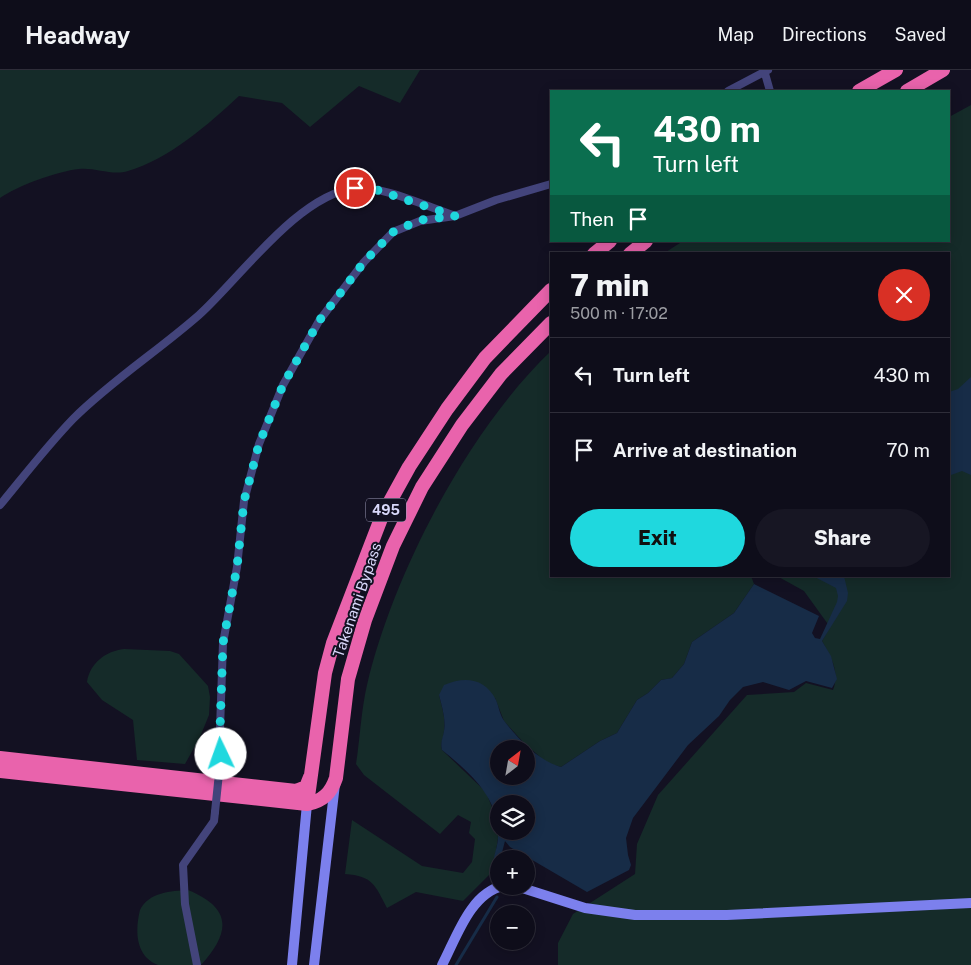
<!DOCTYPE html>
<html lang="en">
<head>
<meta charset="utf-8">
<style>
	:root { --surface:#0e0d1a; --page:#171623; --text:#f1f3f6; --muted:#9b9ca2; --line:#2e2d39; --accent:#1fd8de }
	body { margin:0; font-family:"Public Sans",sans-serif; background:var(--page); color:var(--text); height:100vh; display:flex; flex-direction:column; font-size:19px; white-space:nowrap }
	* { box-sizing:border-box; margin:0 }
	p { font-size:16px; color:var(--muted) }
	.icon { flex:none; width:28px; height:28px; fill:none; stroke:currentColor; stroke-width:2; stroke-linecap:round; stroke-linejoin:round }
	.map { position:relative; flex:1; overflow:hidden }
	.drawer { position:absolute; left:550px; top:182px; width:400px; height:325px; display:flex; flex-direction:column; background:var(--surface); border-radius:0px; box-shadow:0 2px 12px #0003,0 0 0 1px var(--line) }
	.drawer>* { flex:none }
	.hud { position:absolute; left:550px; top:20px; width:400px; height:152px; border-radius:0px; box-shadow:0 2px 12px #0003,0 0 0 1px var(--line); background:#0b6e4f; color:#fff; overflow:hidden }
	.needle { width:32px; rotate:31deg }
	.controls { position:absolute; left:490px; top:670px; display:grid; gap:10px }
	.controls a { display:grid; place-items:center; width:45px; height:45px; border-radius:50%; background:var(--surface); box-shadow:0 2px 12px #0003,0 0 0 1px var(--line); font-size:25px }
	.pin { position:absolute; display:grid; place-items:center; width:42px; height:42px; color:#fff; margin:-21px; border:2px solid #fff; border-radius:50%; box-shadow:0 1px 5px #0007 }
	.me { position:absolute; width:55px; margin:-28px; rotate:357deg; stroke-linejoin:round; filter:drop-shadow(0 0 4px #0008) }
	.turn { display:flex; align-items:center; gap:18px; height:105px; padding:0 20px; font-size:22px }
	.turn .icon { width:65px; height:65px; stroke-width:2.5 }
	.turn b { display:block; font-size:35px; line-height:42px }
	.then { display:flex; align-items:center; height:48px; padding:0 20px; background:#0003; gap:10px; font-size:19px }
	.round { display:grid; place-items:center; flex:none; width:52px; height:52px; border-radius:26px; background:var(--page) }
	.summary { display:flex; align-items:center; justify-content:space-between; height:85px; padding:0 20px }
	h1 { font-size:30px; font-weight:800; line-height:38px }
	.button { display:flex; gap:10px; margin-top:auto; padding:10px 20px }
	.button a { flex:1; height:58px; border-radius:30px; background:var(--accent); color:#111; font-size:20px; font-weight:800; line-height:58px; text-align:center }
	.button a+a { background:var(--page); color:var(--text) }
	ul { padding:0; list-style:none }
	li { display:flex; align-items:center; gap:15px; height:75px; padding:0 20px; border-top:1px solid var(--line) }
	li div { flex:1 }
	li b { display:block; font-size:19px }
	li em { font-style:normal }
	header { display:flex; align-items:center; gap:30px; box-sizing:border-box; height:70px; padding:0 25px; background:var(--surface); border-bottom:1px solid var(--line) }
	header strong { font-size:24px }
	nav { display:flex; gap:28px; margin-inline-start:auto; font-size:18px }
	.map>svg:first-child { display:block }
	.green { fill:#152b29 }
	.water { fill:#172c47; fill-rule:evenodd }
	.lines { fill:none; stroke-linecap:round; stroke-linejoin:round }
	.stream { stroke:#172c47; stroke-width:3 }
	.street { stroke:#43447b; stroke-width:8 }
	.secondary { stroke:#7c80ed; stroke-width:10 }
	.highway { stroke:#e963ac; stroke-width:14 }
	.street-bridge { stroke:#43447b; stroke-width:8 }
	.route { stroke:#1fd8de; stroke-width:9; stroke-dasharray:0 16.2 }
	.labels { text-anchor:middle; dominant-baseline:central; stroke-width:4; stroke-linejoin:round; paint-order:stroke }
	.shield { fill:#131122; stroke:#9e9cb9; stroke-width:1 }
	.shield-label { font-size:14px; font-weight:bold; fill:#d9d8fa }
	.street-label { font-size:15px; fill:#d9d8fa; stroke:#131122 }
</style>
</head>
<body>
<header>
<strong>Headway</strong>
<nav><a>Map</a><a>Directions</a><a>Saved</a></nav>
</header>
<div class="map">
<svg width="971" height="895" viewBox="0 0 971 895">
	<rect width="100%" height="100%" fill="#131122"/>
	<path class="green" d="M0,0H420L400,33L359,16L310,57L282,33L239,26C209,54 169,89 128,101C112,106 95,97 79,99C58,101 17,116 0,128Z
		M971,35V895H558V873L573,844L635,804L637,774L658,725L747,625L794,622L806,613L833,620C840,602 831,587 822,571L830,557L804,521L777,506H949V184H663L683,171H949V47Z
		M551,281V506H751L754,514L734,543L692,572L684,594L672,608L661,610L648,623L637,630L617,663L600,671L561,697L547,693L523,672L504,651L495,628L439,625C442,637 446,649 444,661C444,668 440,672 442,680L486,722L497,750L498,768L493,801L463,831L416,822L387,838C375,815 373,806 345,804L352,750L422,796L463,803L472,792L475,769L469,763L471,752L458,745L440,764L364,705L356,694C360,668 361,641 367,615C393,504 468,360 551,281Z
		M124,579L170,581L179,584L208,616L210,627L209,645L200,667L185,694L137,690L133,650L102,630L87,612C90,593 106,581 124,579Z
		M188,820C232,838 231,862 201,895C191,895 167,895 158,895C135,886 135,860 140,840C149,822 171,821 188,820Z"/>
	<path class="water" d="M971,307V405L962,401L951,405L949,408V322L958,319Z
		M813,506H844L848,523L847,531L822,571L831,586L837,609L832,618L806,611L789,620L763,612L743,617L730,630L719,646L688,675L633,748L626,768L628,785L631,795L629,800L587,822L510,777L505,771L499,794L493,793C494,785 498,775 498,767C500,728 469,702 442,680C440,672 443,668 444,661C446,649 442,637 439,625L444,615C465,606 485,608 496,630C499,637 500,646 505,652C519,670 539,691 561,697L600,671L617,663L637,630L648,623L661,610L672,608L684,594L692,572L734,543L754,514L819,546L812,563L815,568L820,569L837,532L838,526L836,518ZM499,679H526V706H499ZM499,734H526V761H499Z"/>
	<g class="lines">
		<path class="stream" d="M520,789L523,785
			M456,895L497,827"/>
		<path class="street" d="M764,0L770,21
			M728,21L768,0
			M0,435C24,406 47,376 73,349C111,311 158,281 199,245C240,208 298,125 355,118C380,115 428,137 453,145
			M221,684L220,659L223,573L237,497L244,431L259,374L283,315L319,251L364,192L393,162L420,151L455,146L496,130L551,114
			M197,895L185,834L183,795L214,751L215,742"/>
		<path class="secondary" d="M516,816L585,838L635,845H727L971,833
			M292,895L307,734
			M314,895L335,714
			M442,895C456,869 470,823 503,816"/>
		<path class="highway" d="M859,21L896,0
			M907,21L943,0
			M594,184L610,171
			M630,184L646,171
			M0,688L296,721L306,717L310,707
			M0,701L307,734C323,731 331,723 336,708L348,609L365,550L393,476L422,417L462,355L501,304L551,253
			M307,734L325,603L333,573L382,446L409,397L447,339L485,288L551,220"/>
		<path class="street-bridge" d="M215,742L221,684"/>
	</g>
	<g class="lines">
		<path class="route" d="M221,684L220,659L223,573L237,497L244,431L259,374L283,315L319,251L364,192L393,162L420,150L455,146L374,119L355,118"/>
	</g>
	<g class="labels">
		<rect class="shield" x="366" y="428.5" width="40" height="23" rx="4"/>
		<g class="shield-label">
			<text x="386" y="440">495</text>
		</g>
		<g class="street-label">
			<text transform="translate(357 530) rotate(-71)">Takenami Bypass</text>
		</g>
	</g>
</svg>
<div class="controls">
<a><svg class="needle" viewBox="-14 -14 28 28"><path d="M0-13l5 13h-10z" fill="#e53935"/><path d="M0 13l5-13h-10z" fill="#9b9ca2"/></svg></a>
<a><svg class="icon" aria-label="layers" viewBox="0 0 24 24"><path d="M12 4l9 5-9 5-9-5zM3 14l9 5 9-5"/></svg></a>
<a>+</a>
<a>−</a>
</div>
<div class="pin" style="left:355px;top:118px;background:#d93025"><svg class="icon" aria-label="arrive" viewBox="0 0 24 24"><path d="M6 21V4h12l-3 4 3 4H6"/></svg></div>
<svg class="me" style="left:221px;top:684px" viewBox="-20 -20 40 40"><circle r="19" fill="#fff"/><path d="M0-13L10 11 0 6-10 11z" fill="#1fd8de"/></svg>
<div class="hud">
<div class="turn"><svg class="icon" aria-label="left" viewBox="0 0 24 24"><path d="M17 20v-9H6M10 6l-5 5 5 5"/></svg><div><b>430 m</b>Turn left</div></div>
<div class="then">Then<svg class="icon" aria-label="arrive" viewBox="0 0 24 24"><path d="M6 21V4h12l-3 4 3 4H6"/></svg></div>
</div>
<section class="drawer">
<div class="summary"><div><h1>7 min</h1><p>500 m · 17:02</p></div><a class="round" style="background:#d93025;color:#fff"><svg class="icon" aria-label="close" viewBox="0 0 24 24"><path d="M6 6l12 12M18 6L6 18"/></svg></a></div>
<ul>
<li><svg class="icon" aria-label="left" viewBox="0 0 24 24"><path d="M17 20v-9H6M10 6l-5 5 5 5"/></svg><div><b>Turn left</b></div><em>430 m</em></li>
<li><svg class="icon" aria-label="arrive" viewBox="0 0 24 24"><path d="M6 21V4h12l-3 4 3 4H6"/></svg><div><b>Arrive at destination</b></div><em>70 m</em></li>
</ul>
<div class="button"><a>Exit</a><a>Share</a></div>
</section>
</div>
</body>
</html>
